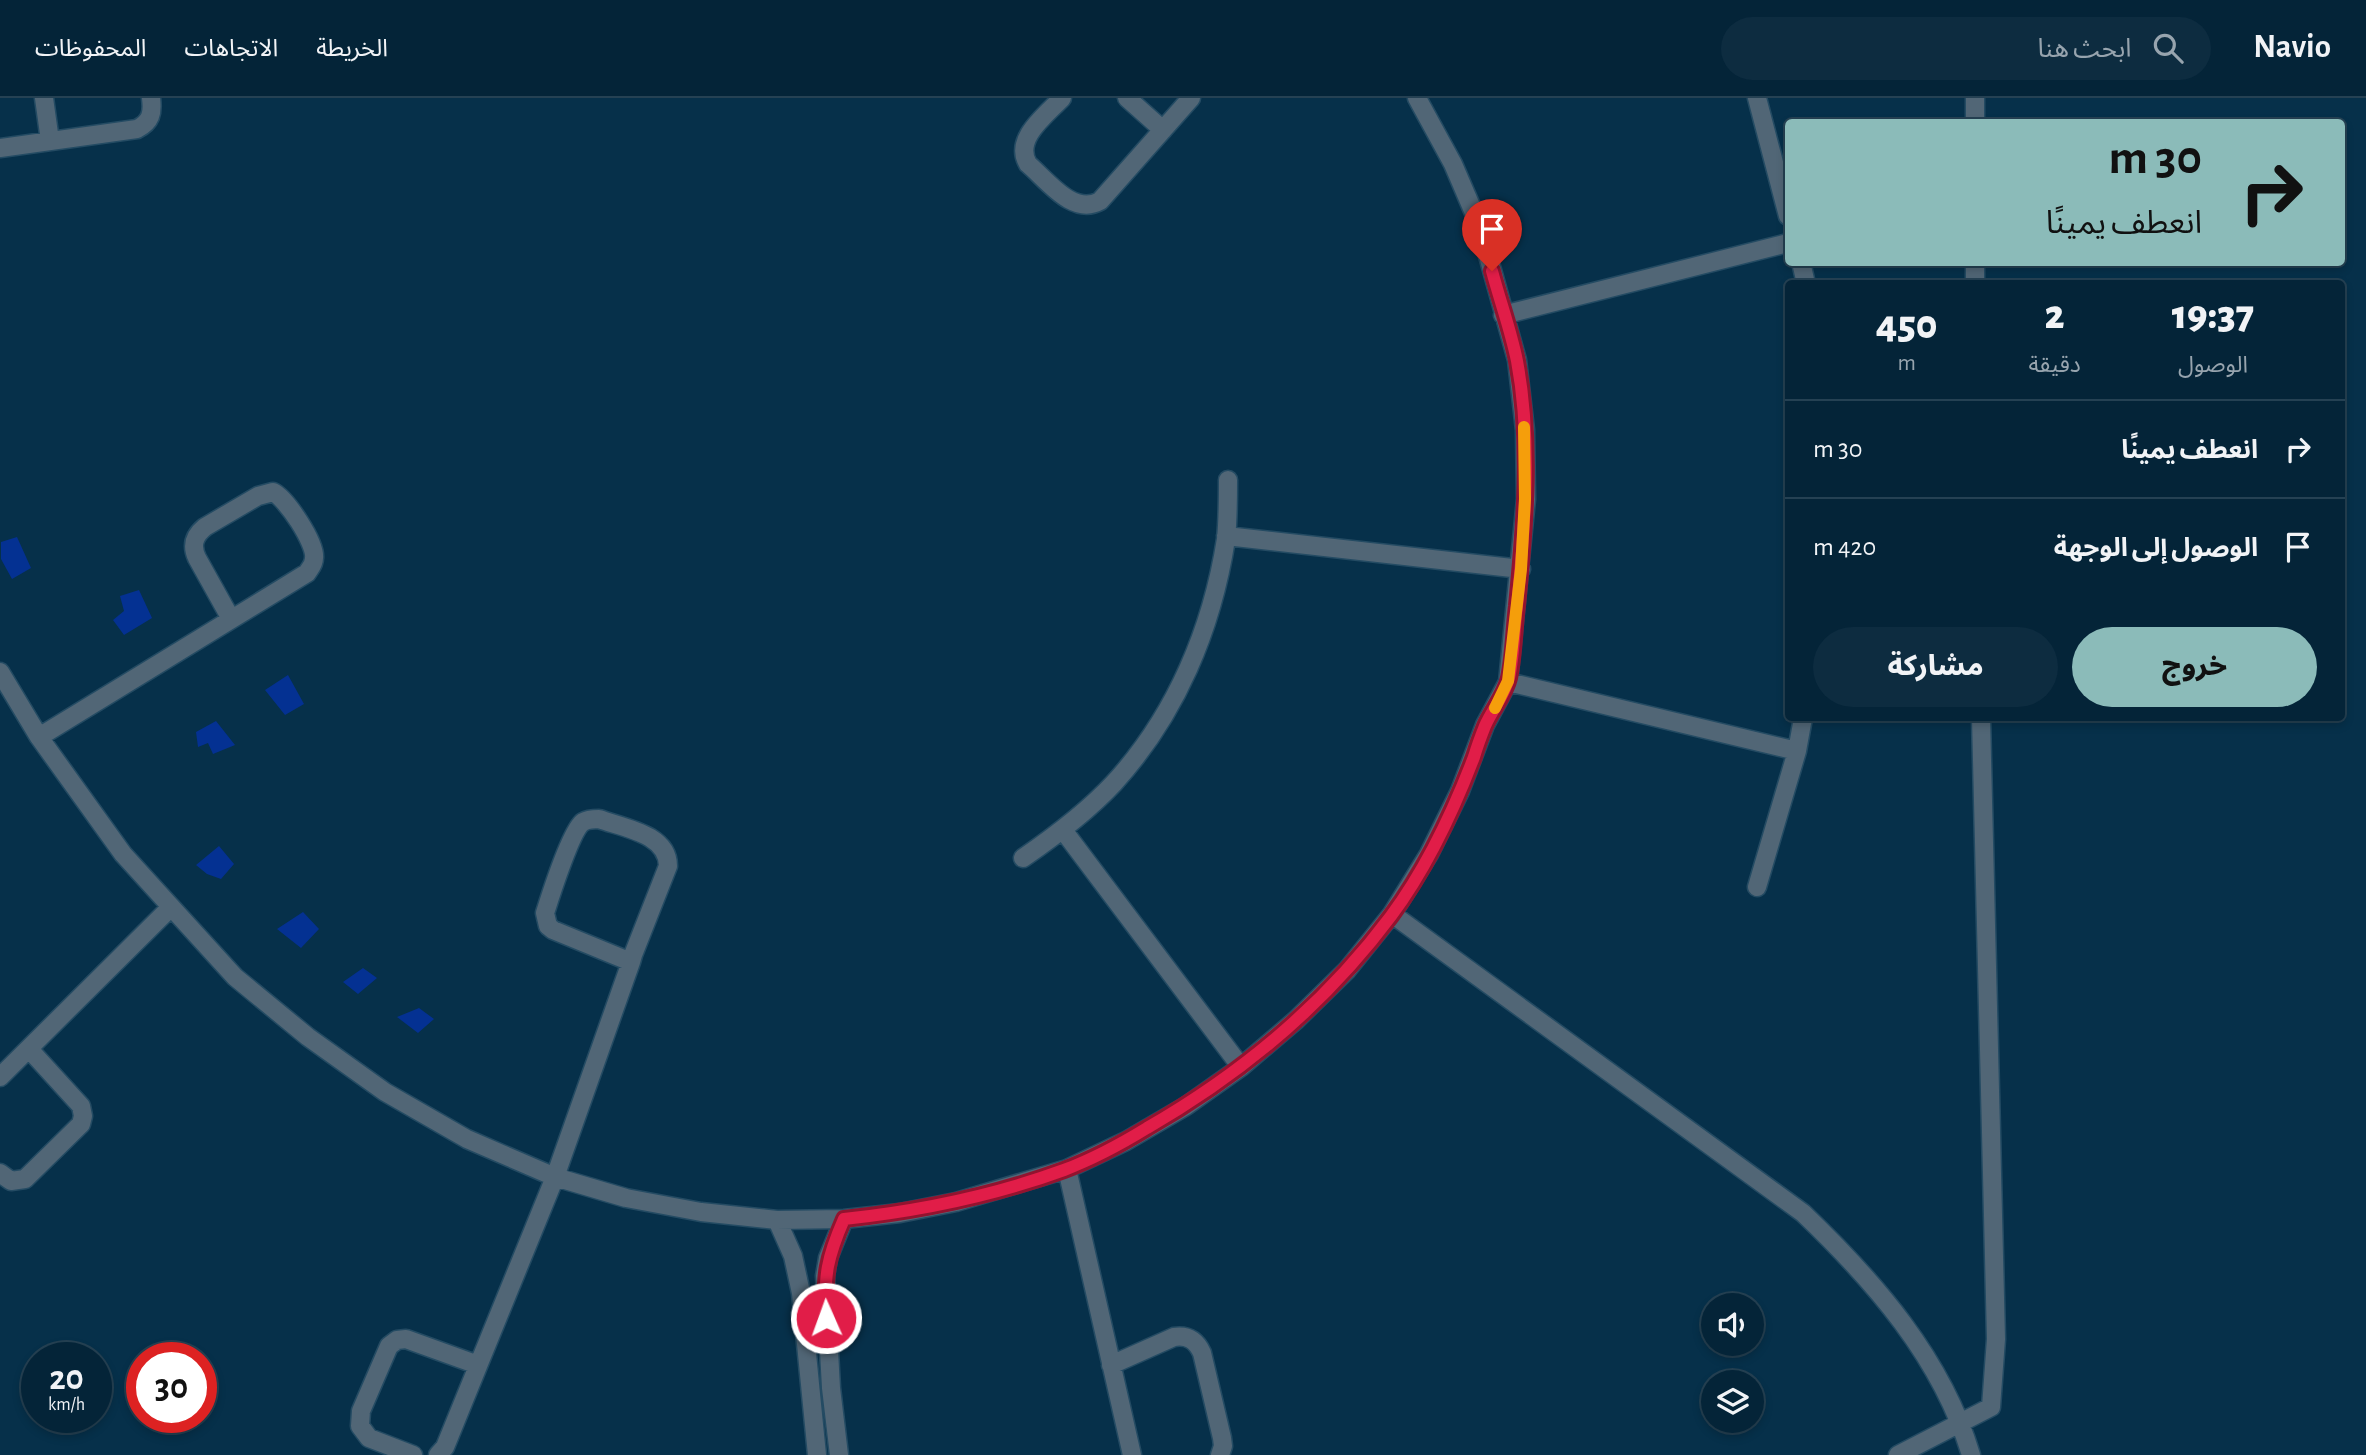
<!DOCTYPE html>
<html lang="ar">
<head>
<meta charset="utf-8">
<style>
	:root { --surface:#042438; --page:#0d2c40; --text:#f1f3f6; --muted:#97a4ae; --line:#254153; --accent:#8bbbb9 }
	body { margin:0; font-family:"Alegreya Sans","Noto Sans Arabic",sans-serif; background:var(--page); color:var(--text); direction:rtl; height:100vh; display:flex; flex-direction:column; font-size:26px; white-space:nowrap }
	* { box-sizing:border-box; margin:0 }
	p { font-size:23px; color:var(--muted) }
	.icon { flex:none; width:38px; height:38px; fill:none; stroke:currentColor; stroke-width:2; stroke-linecap:round; stroke-linejoin:round }
	.map { position:relative; flex:1; overflow:hidden; direction:ltr }
	.details { position:absolute; left:1785px; top:182px; width:560px; height:441px; display:flex; flex-direction:column; background:var(--surface); border-radius:7px; box-shadow:0 4px 10px #0003,0 0 0 2px var(--line); direction:rtl }
	.details>* { flex:none }
	.hud { position:absolute; left:1785px; top:21px; width:560px; height:147px; border-radius:7px; box-shadow:0 4px 10px #0003,0 0 0 2px var(--line); direction:rtl; background:#8bbbb9; color:#111; overflow:hidden }
	.controls { position:absolute; left:1701px; top:1195px; display:grid; gap:14px }
	.controls a { display:grid; place-items:center; width:63px; height:63px; border-radius:50%; background:var(--surface); box-shadow:0 4px 10px #0003,0 0 0 2px var(--line); font-size:35px }
	.speed { position:absolute; left:21px; top:1244px; display:flex; gap:14px; font-size:35px; font-weight:700; text-align:center }
	.speed>* { display:grid; place-content:center; width:91px; height:91px; border-radius:50%; background:var(--surface); box-shadow:0 4px 10px #0003,0 0 0 2px var(--line); line-height:1 }
	.speed small { font-size:18px; font-weight:400 }
	.speed .limit { border:10px solid #d22; background:#fff; color:#111 }
	.pin { position:absolute; display:grid; place-items:center; width:60px; height:60px; color:#fff; margin:-72px -30px; border-radius:50% 50% 50% 0; rotate:-45deg; box-shadow:0 0 7px #0007 }
	.pin .icon { rotate:45deg }
	.me { position:absolute; width:77px; margin:-38px; rotate:358deg; stroke-linejoin:round; filter:drop-shadow(0 0 5px #0008) }
	.turn { display:flex; align-items:center; gap:24px; height:147px; padding:0 28px; font-size:32px }
	.turn .icon { width:91px; height:91px; stroke-width:2.5 }
	.turn b { display:block; font-size:49px; line-height:60px }
	.eta { display:flex; justify-content:space-evenly; align-items:center; height:119px; text-align:center }
	.eta b { font-size:42px; font-weight:800; line-height:49px }
	.primary-button { display:flex; gap:14px; margin-top:auto; padding:14px 28px }
	.primary-button a { flex:1; height:80px; border-radius:42px; background:var(--accent); color:#111; font-size:28px; font-weight:800; line-height:80px; text-align:center }
	.primary-button a+a { background:var(--page); color:var(--text) }
	ul { padding:0; list-style:none }
	li { display:flex; align-items:center; gap:21px; height:98px; padding:0 28px; border-top:2px solid var(--line) }
	li div { flex:1 }
	li b { display:block; font-size:26px }
	li em { font-style:normal }
	header { display:flex; align-items:center; gap:42px; box-sizing:border-box; height:98px; padding:0 35px; background:var(--surface); border-bottom:2px solid var(--line) }
	header strong { font-size:33px }
	nav { display:flex; gap:38px; margin-inline-start:auto; font-size:24px }
	.search { width:490px; height:63px; background:var(--page); display:flex; align-items:center; gap:18px; box-sizing:border-box; padding:0 24px; border-radius:38px; color:var(--muted); font-size:26px }
	.map>svg:first-child { display:block }
	.building { fill:#043192 }
	.lines { fill:none; stroke-linecap:round; stroke-linejoin:round }
	.minor-casing { stroke:#244b63; stroke-width:21 }
	.minor { stroke:#516676; stroke-width:18 }
	.route-casing { stroke:#92132f; stroke-width:18 }
	.route { stroke:#e11d48; stroke-width:12 }
	.slow { stroke:#f59e0b; stroke-width:12 }
</style>
</head>
<body>
<header>
<strong>Navio</strong>
<div class="search"><svg class="icon" aria-label="search" viewBox="0 0 24 24"><circle cx="10" cy="10" r="6"/><path d="M15 15l6 6"/></svg>ابحث هنا</div>
<nav><a>الخريطة</a><a>الاتجاهات</a><a>المحفوظات</a></nav>
</header>
<div class="map">
<svg width="2366" height="1357" viewBox="0 0 2366 1357">
	<rect width="100%" height="100%" fill="#06304a"/>
	<path class="building" d="M17,439L31,470L12,481L1,461V444Z
		M139,492L152,520L124,537L113,522L124,513L120,498Z
		M288,577L304,606L285,617L265,592Z
		M216,623L235,647L213,656L208,645L198,649L196,634Z
		M219,748L234,766L221,781L207,776L196,767Z
		M303,814L319,831L301,850L277,831Z
		M363,870L377,880L358,896L343,884Z
		M419,910L434,921L418,935L397,919Z"/>
	<g class="lines">
		<g class="minor-casing">
			<path id="minor" d="M44,0L50,43
				M1062,0C1046,17 1013,41 1028,66C1048,83 1073,118 1100,103L1191,0
				M1127,0L1163,32
				M1757,0L1788,118
				M1975,0V24
				M0,50L137,31C151,24 153,15 151,0
				M1801,164L1806,186
				M1975,164V186
				M1503,217L1788,145
				M1226,438L1521,471
				M0,574L39,639L123,756L235,879L308,939L385,994L467,1041L555,1079L626,1100L701,1114L777,1122L844,1121L900,1115L956,1104L1067,1071L1126,1043L1186,1008L1241,969L1296,922L1347,872L1392,816L1429,756L1460,693L1485,627L1508,584L1526,401L1525,332L1517,262L1480,129L1453,66L1417,0
				M1508,584L1797,653
				M39,639L307,475C310,470 314,467 314,460C316,445 286,400 273,394L258,398L205,429C194,438 191,447 197,460L231,521
				M1063,732L1241,969
				M1023,760C1055,738 1087,714 1114,685C1176,617 1212,531 1226,441C1228,421 1228,401 1228,382
				M1757,789L1797,653L1803,620
				M1392,816L1803,1115C1874,1183 1942,1260 1971,1357
				M0,979L170,810
				M1067,1071L1132,1357
				M0,1075L11,1083L25,1081L81,1026L83,1018L81,1008L29,951
				M777,1122L793,1158L801,1195L817,1357
				M1111,1267L1174,1239C1188,1237 1196,1242 1202,1255L1222,1340L1223,1348L1220,1357
				M413,1357L369,1340L360,1328L361,1313L389,1248L397,1242L406,1241L478,1267
				M438,1357L445,1349L555,1079L631,864L633,857L668,768C668,736 624,730 599,721C594,721 588,721 583,724C571,732 550,799 545,815L548,828L553,832L631,864
				M839,1357L831,1290L825,1178L828,1160L844,1121
				M1898,1357L1991,1309L1996,1241L1981,620"/>
		</g>
		<use href="#minor" class="minor"/>
	</g>
	<g class="lines">
		<g class="route-casing">
			<path id="route" d="M826,1220C824,1177 827,1160 844,1121C919,1113 993,1098 1064,1072C1093,1061 1121,1046 1147,1030C1241,976 1326,905 1391,818C1426,771 1453,714 1474,659C1477,649 1481,638 1485,628C1492,612 1505,597 1509,580C1514,557 1514,532 1517,508C1525,427 1532,343 1517,263C1511,233 1500,203 1492,173"/>
		</g>
		<use href="#route" class="route"/>
		<path class="slow" d="M1495,610L1508,583L1521,471L1525,401L1524,329"/>
	</g>
</svg>
<div class="controls">
<a><svg class="icon" aria-label="sound" viewBox="0 0 24 24"><path d="M4 9h4l5-4v14l-5-4H4zM17 9q2 3 0 6"/></svg></a>
<a><svg class="icon" aria-label="layers" viewBox="0 0 24 24"><path d="M12 4l9 5-9 5-9-5zM3 14l9 5 9-5"/></svg></a>
</div>
<div class="speed"><div>20<small>km/h</small></div><div class="limit">30</div></div>
<div class="pin" style="left:1492px;top:173px;background:#d93025"><svg class="icon" aria-label="arrive" viewBox="0 0 24 24"><path d="M6 21V4h12l-3 4 3 4H6"/></svg></div>
<svg class="me" style="left:826px;top:1220px" viewBox="-20 -20 40 40"><circle r="17" fill="#e11d48" stroke="#fff" stroke-width="3"/><path d="M0-11L8 9 0 5-8 9z" fill="#fff"/></svg>
<div class="hud">
<div class="turn"><svg class="icon" aria-label="right" viewBox="0 0 24 24"><path d="M7 20v-9h11M14 6l5 5-5 5"/></svg><div><b>30 m</b>انعطف يمينًا</div></div>
</div>
<section class="details">
<div class="eta">
<div><b>19:37</b><p>الوصول</p></div>
<div><b>2</b><p>دقيقة</p></div>
<div><b>450</b><p>m</p></div>
</div>
<ul>
<li><svg class="icon" aria-label="right" viewBox="0 0 24 24"><path d="M7 20v-9h11M14 6l5 5-5 5"/></svg><div><b>انعطف يمينًا</b></div><em>30 m</em></li>
<li><svg class="icon" aria-label="arrive" viewBox="0 0 24 24"><path d="M6 21V4h12l-3 4 3 4H6"/></svg><div><b>الوصول إلى الوجهة</b></div><em>420 m</em></li>
</ul>
<div class="primary-button"><a>خروج</a><a>مشاركة</a></div>
</section>
</div>
</body>
</html>
